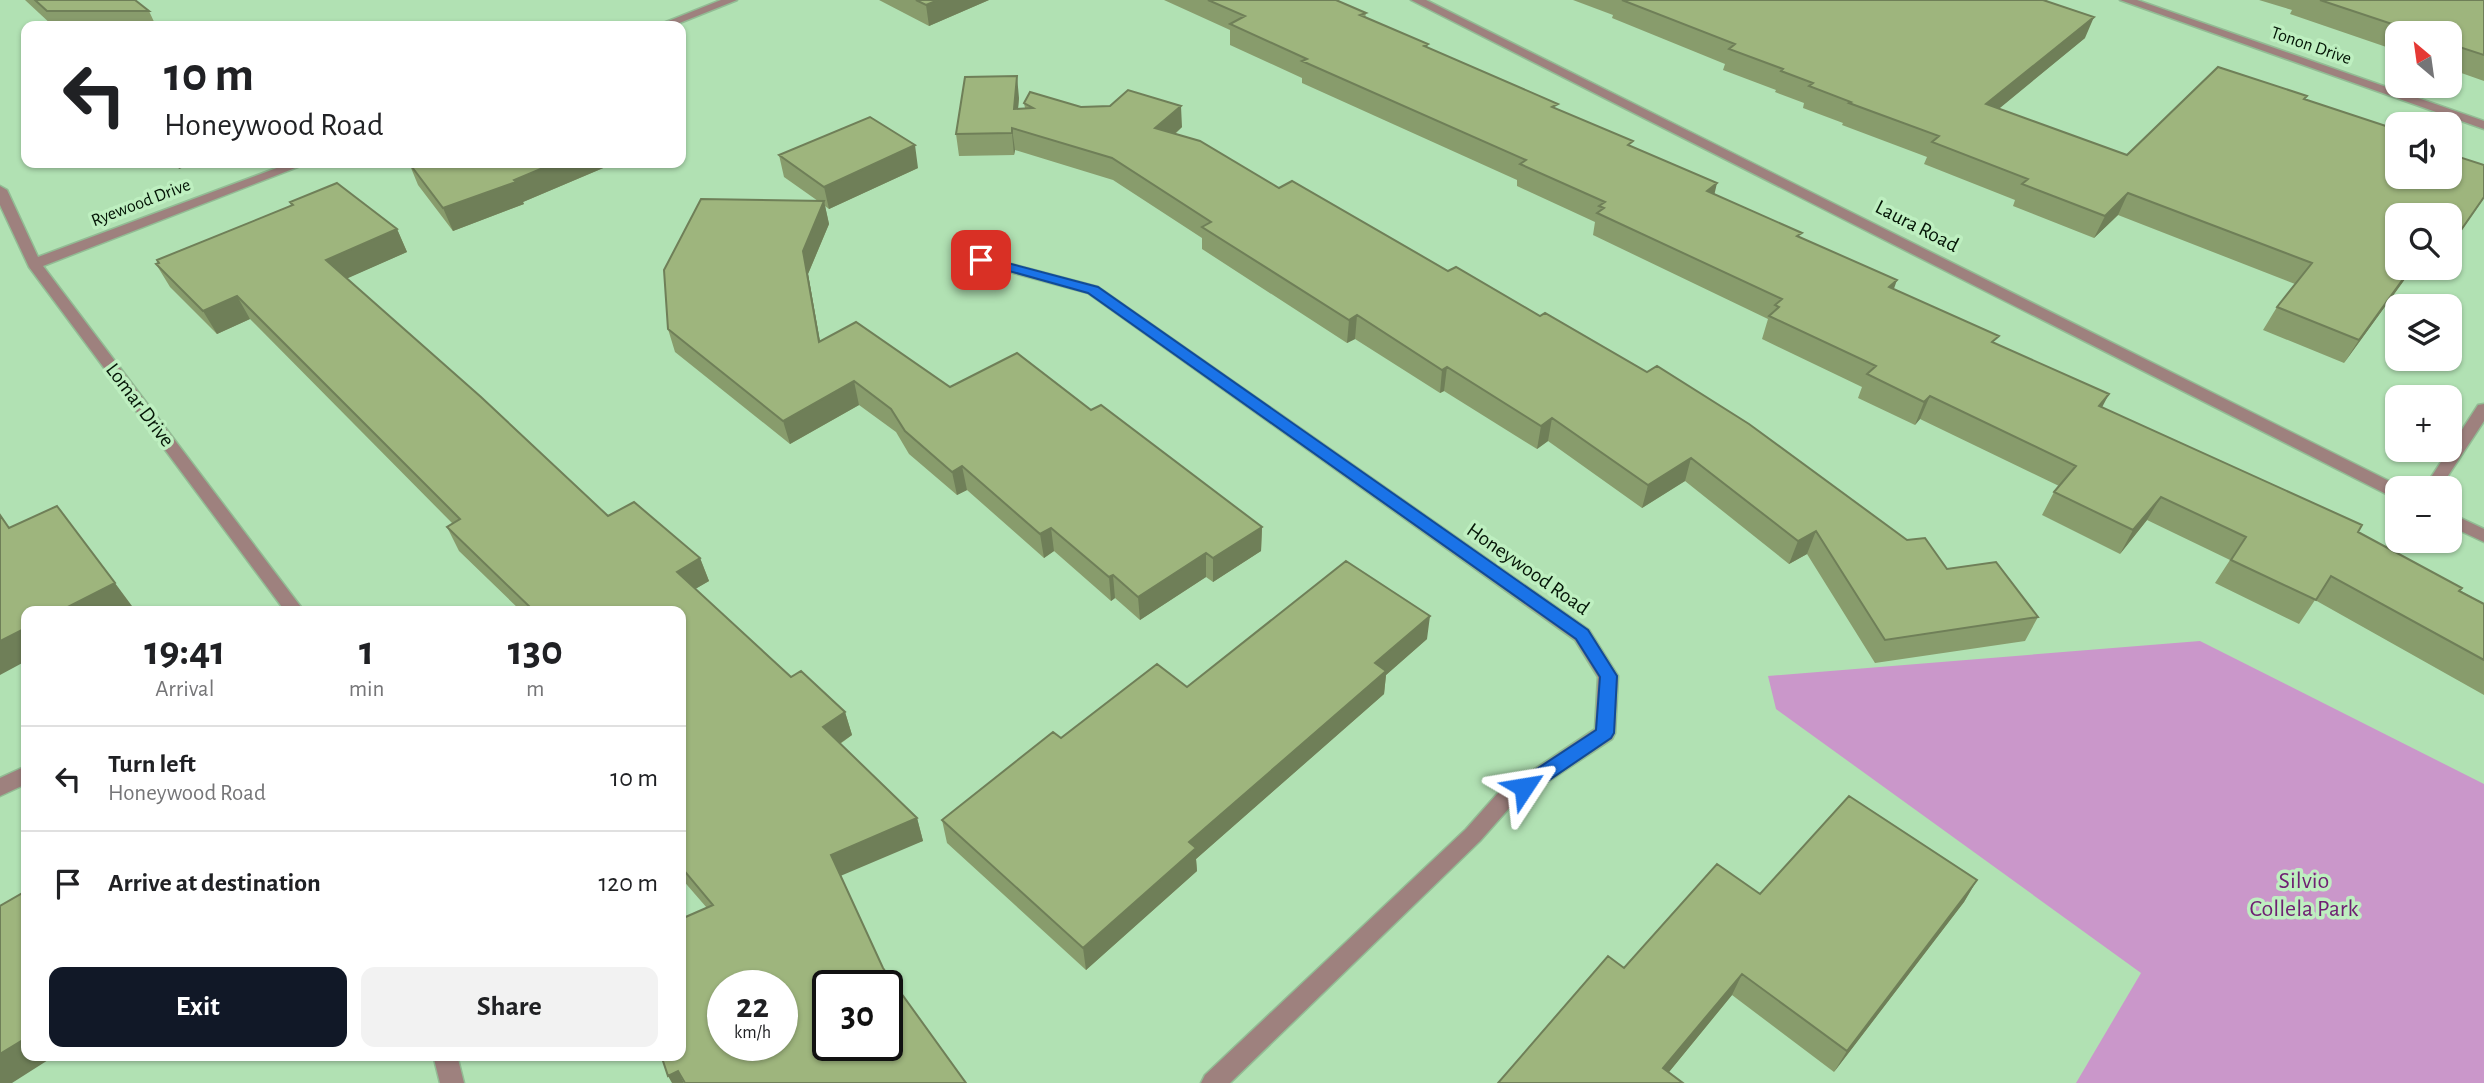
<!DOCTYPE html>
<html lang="en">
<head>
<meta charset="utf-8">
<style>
	:root { --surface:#fff; --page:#f2f2f2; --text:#202124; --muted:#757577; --line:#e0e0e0; --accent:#111827 }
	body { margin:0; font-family:"Alegreya Sans",sans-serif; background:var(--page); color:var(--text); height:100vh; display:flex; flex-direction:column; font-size:26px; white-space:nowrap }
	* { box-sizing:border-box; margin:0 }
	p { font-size:23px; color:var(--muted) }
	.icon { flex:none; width:38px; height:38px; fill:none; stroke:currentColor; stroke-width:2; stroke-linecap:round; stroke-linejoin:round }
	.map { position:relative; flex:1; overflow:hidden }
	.sheet { position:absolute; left:21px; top:606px; width:665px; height:455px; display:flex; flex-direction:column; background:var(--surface); border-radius:14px; box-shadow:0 2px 5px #0004 }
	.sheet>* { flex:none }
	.guide { position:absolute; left:21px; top:21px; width:665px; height:147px; border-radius:14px; box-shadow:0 2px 5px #0004; background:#fff; color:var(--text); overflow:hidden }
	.needle { width:46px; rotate:331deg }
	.fabs { position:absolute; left:2385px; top:21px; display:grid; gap:14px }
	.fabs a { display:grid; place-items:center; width:77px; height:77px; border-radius:14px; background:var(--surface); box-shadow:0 2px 5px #0004; font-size:35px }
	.speed { position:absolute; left:707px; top:970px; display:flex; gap:14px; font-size:35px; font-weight:700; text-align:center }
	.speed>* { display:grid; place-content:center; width:91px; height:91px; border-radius:50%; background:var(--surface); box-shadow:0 2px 5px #0004; line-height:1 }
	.speed small { font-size:18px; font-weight:400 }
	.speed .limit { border:4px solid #111; border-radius:10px; background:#fff; color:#111 }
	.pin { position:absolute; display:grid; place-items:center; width:60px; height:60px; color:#fff; margin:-30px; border-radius:14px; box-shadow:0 4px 10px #0006 }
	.me { position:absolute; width:77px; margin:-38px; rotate:57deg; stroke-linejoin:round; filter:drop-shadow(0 0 5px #0008) }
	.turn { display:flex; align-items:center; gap:24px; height:147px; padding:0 28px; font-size:32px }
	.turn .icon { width:91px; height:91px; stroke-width:2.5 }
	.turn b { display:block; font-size:49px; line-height:60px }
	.eta { display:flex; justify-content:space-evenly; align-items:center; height:119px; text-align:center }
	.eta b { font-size:42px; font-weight:600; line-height:49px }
	.primary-button { display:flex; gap:14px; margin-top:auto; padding:14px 28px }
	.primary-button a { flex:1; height:80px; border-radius:14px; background:var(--accent); color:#fff; font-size:28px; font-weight:600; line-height:80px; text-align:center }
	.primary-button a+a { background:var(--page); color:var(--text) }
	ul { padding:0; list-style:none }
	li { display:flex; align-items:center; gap:21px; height:105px; padding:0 28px; border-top:2px solid var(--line) }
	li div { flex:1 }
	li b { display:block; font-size:26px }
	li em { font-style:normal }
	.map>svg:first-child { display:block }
	.green { fill:#ca97ca }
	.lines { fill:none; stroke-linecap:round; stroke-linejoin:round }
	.minor-casing { stroke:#92bc94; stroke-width:3 }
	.minor { fill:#9e817e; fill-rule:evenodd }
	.wall { fill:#889c6c }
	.shaded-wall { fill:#6f7f58 }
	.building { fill:#9eb57d; stroke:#6f7f58; stroke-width:2; fill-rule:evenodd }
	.route { fill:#1a73e8; stroke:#114b97; stroke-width:2 }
	.labels { text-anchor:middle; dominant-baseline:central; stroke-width:7; stroke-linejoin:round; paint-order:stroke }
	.far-street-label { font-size:18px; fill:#041506; stroke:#beefc0 }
	.street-label { font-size:21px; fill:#041506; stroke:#beefc0 }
	.near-park-label { font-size:24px; fill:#6f2072; stroke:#beefc0 }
</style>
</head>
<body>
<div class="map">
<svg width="2484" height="1083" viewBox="0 0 2484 1083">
	<rect width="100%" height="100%" fill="#b1e1b3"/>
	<path class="green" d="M2200,641L2484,784V1083H2076L2141,973L1776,709L1768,676Z"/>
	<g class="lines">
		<g class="minor-casing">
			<path id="minor" d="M721,0H737L672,26H656Z
				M1411,0H1426L2403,488H2398V499L2392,497Z
				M2120,0H2137L2484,121V129Z
				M290,163H308L43,266L304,611H285L29,267L0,205V186L7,190L38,257Z
				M981,256L1098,287L1589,630L1618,676L1615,733L1612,739L1511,806L1480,841L1230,1083H1201L1205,1075L1466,829L1497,794L1595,729L1598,677L1575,640L1088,293L976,263V257Z
				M2484,404V421L2440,488H2424L2478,405Z
				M2450,513L2484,529V542L2450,526Z
				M26,766V784L0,796V778Z
				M433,1055H457L464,1083H440Z"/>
		</g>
		<use href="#minor" class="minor"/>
	</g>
	<path class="wall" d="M25,0H135L149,11L156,26H53Z
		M879,0H989L929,26Z
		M1164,0H1336L1366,13L1365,18L1428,44L1427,48L1557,109L1632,147L1714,195L1800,238L1995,344L2102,407L2358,532L2484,604V695L2315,600L2299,624L2215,583L2230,560L2147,520L2120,554L2042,515L2054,492L2059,486L1920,419L1915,425L1858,398L1862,387L1762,339L1768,319L1593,235L1595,222L1517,186V180L1302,83V78L1230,45V30Z
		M1573,0H2048L2046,1L2085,38L1998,109L2127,155L2305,100L2398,177L2484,165V198L2450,247V215L2398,268H2413L2344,363L2263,330L2277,307L2295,284L2118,215L2094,238L2013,206L2015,200L1924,164L1927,157L1842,125L1843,123L1803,108L1804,103L1775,92L1776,90L1723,70L1725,64L1612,18L1613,15Z
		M2259,0H2484V81L2450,69V33H2398V51L2290,14L2292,10Z
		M1019,98L1018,108H1025L1024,103L1081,107L1182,127L1175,134L1279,188L1907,540L1947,569L2038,617L2025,641L1875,663L1807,554L1789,564L1685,481L1642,508L1548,441L1537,449L1444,391L1440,393L1355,339L1347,343L1202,249V238L1113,180L1015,150L1014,155L959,156L956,134Z
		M779,155L918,168L829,209L825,206L829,224L808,274L820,341L950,387L1091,410L1262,527L1261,551L1213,582L1206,577L1140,620L1115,598L1111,601L1054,551L1044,558L967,490L957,495L909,454L896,432L859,405L790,444L675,352L668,329L818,201L784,177Z
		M409,163H615L523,202L524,204L453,231L418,185Z
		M290,202L397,229L407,252L347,278L608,516L700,558L709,581L695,589L791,677L845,712L852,735L840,744L917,818L923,841L707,908L681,878V611H521L459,551L447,527L453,524L250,319L217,334L170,287L156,264L158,263L157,260L291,206Z
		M1427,639L1386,675L1384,694L1196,859L1197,871L1086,970L947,843L942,820L1187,687Z
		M1977,880L1964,902L1834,1072L1732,995L1669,1072L1498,1083L1624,968L1760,894Z"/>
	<path class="shaded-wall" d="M938,0H989L929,26L926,5Z
		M2094,17L2085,38L1978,126L1986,104Z
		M1017,76L1019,98L1016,130L1014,109Z
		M1181,106L1182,127L1156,150L1155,128Z
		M1012,128L1015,150L1014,155L1012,133Z
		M915,145L918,168L829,209L824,187Z
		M176,163H195L179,169Z
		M555,163H615L523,202L524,204L453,231L443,208Z
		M1717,183L1712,205L1707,191Z
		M2128,193L2118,215L2094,238L2105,216Z
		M824,201L829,224L808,274L824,365L819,342L803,251Z
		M397,229L407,252L337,283L326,260Z
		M2411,268H2413L2344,363L2359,340Z
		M1897,280L1889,303V287Z
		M237,296L250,319L217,334L203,311Z
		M1357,315L1355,339L1347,343L1349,320Z
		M1447,367L1444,391L1440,393L1442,370Z
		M854,381L859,405L790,444L783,421Z
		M2109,394L2097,417L2099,406Z
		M1930,396L1920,419L1915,425L1924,402Z
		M1552,418L1548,441L1537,449L1541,426Z
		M1691,458L1685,481L1642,508L1648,485Z
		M962,466L967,490L957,495L952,472Z
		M2161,497L2147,520L2120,554L2133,530Z
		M1262,527L1261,551L1213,582V558Z
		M1051,528L1054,551L1044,558L1040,534Z
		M1816,531L1807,554L1789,564L1798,541Z
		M1206,553V577L1140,620L1138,597Z
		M700,558L709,581L685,595L677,572Z
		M1113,575L1115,598L1111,601L1109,577Z
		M115,583L132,606L124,611H60Z
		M1430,616L1427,639L1386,675L1384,694L1196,859L1197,871L1086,970L1083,948L1189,842L1375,663Z
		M26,628V661L0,675V641Z
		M845,712L852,735L830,750L823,727Z
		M917,818L923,841L838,877L831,855Z
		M1977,880L1964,902L1834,1072L1847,1051Z
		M1742,974L1732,995L1660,1083L1663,1068Z
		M26,1038V1055H56L12,1083H0V1054Z
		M678,1071L684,1083H672L668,1076Z"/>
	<path class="building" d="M35,0H135L149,11H47Z
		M916,0H938L926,5Z
		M1208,0H1336L1366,13L1360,15L1428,44L1424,46L1558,104L1552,107L1633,141L1628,145L1717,183L1707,191L1802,233L1797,236L1897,280L1889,287L1999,336L1992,342L2109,394L2099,406L2362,525L2358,532L2462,588L2459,591L2484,604V660L2331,576L2316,600L2231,560L2246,537L2161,497L2133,530L2054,492L2076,466L1930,396L1924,402L1867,374L1876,366L1769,316L1779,307L1775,305L1782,299L1597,213L1604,208L1599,206L1605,202L1520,164L1526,160L1302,61L1307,59L1230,24L1245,16Z
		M1622,0H2043L2094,17L1986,104L2127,155L2218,67L2307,96L2304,99L2398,130V177H2450V154L2484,165V197L2461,230L2450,226V215H2398V268H2411L2359,340L2277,307L2312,263L2128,193L2105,216L2022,184L2028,179L1932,142L1939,136L1849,103L1851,102L1809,86L1813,83L1781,71L1783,69L1729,49L1735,44Z
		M2320,0H2484V55L2450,44V33H2419Z
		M1017,76L1014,109L1033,108L1024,103L1030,92L1081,107L1110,106L1128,90L1181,106L1155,128L1200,141L1279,188L1292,181L1448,271L1456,267L1540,316L1545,313L1647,372L1657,366L1749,424L1907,540L1925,538L1947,569L1996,562L2038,617L1885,640L1816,531L1798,541L1691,458L1648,485L1552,418L1541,426L1447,367L1442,370L1357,315L1349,320L1202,227L1211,222L1112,158L1012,128V133L956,134L965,77Z
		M870,117L915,145L824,187L779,155Z
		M409,163H555L514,180L516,182L443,208Z
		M337,183L397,229L326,260L481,397L608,516L634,502L700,558L677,572L791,677L801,671L845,712L823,727L917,818L831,855L883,968L966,1083H685L678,1071L668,1076L661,1055H681V919L713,905L681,867V611H534L447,527L460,519L237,296L203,311L156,264L159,263L157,260L293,205L290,202ZM723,985H782V1045H723ZM828,985H887V1045H828Z
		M701,199L824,201L803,251L819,342L856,322L950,387L1017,353L1091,410L1101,405L1262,527L1213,558L1206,553L1138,597L1113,575L1109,577L1051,528L1040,534L962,466L952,472L905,431L891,409L854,381L783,421L668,329L664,270Z
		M57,506L115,583L60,611H26V628L0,641V515L9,528Z
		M1346,561L1430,616L1375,663L1386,671L1189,842L1196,848L1083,948L942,820L1053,732L1061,738L1157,664L1187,687Z
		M1849,796L1977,880L1847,1051L1742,974L1663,1068L1683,1083H1498L1608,956L1624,968L1717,864L1760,894Z
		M26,891V1038L0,1054V906Z"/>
	<path class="route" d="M981,256L1098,287L1588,630L1617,676L1614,733L1611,738L1530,793L1524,795L1517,793L1514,787L1517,782L1596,730L1600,677L1576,639L1088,293L977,262V257Z"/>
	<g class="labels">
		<g class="far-street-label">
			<text transform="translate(2311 46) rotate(19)">Tonon Drive</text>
			<text transform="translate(141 203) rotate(-21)">Ryewood Drive</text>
		</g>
		<g class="street-label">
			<text transform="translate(1917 226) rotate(27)">Laura Road</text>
			<text transform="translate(140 405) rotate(53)">Lomar Drive</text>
			<text transform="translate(1528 569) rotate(35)">Honeywood Road</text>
		</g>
		<g class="near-park-label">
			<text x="2304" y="881">Silvio<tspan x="2304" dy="28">Collela Park</tspan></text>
		</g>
	</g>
</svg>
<div class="fabs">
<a><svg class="needle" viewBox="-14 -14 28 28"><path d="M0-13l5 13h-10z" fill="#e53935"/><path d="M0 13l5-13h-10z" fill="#757577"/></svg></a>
<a><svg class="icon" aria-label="sound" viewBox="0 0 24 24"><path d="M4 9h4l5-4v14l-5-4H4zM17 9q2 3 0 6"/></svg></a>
<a><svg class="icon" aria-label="search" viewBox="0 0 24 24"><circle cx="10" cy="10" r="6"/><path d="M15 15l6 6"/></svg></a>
<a><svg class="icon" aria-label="layers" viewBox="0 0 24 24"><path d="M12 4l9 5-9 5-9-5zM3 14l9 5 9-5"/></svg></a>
<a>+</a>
<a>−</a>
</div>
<div class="speed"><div>22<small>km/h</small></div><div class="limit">30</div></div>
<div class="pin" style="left:981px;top:260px;background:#d93025"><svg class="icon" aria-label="arrive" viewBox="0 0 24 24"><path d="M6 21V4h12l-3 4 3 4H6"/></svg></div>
<svg class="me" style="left:1524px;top:787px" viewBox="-20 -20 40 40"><path d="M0-17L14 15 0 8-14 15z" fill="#1a73e8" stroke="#fff" stroke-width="4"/></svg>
<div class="guide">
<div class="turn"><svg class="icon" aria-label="left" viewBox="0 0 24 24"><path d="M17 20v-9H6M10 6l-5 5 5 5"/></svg><div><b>10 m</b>Honeywood Road</div></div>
</div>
<section class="sheet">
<div class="eta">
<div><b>19:41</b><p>Arrival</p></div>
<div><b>1</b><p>min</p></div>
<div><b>130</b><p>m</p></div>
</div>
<ul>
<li><svg class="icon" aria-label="left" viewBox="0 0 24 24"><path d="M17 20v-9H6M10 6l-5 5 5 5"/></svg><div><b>Turn left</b><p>Honeywood Road</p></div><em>10 m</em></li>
<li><svg class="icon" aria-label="arrive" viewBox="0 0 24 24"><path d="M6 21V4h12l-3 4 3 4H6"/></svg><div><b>Arrive at destination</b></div><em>120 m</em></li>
</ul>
<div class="primary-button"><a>Exit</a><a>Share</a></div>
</section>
</div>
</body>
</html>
